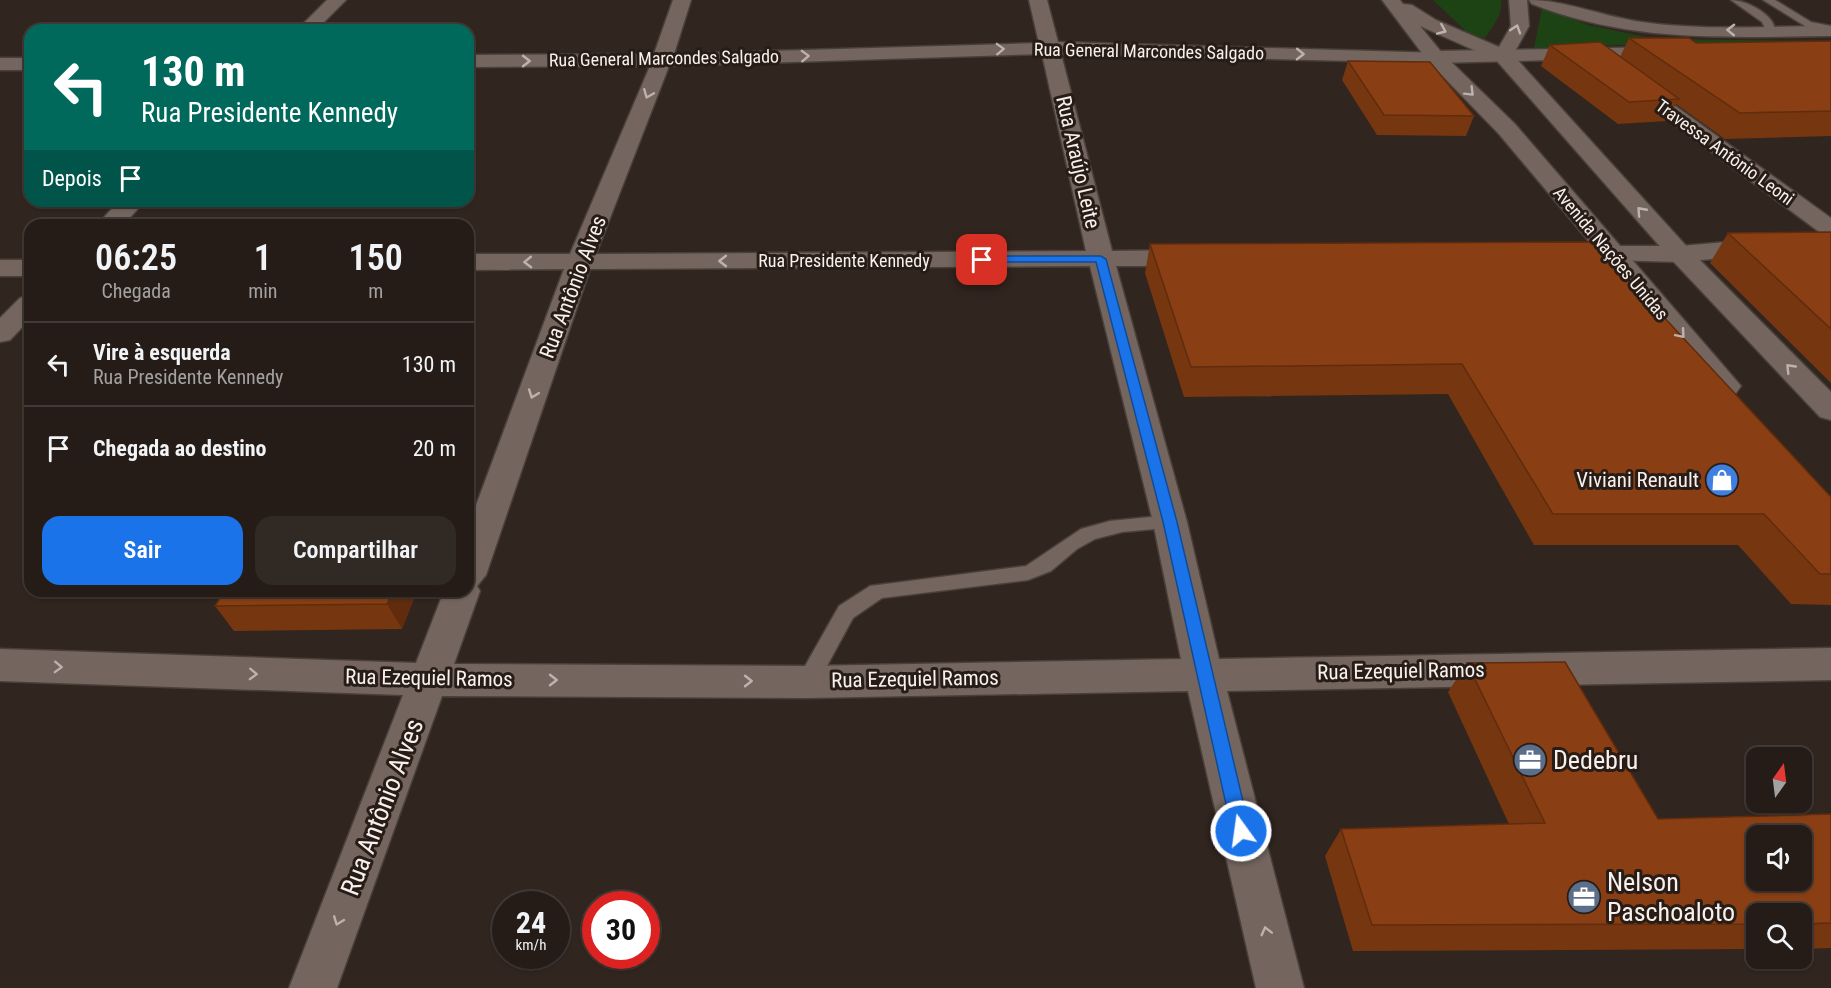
<!DOCTYPE html>
<html lang="pt">
<head>
<meta charset="utf-8">
<style>
	:root { --surface:#251c17; --page:#312924; --text:#f1f3f6; --muted:#a3a1a1; --line:#423a36; --accent:#1a73e8 }
	body { margin:0; font-family:"Roboto Condensed",sans-serif; background:var(--page); color:var(--text); height:100vh; display:flex; flex-direction:column; font-size:22px; white-space:nowrap }
	* { box-sizing:border-box; margin:0 }
	p { font-size:20px; color:var(--muted) }
	.icon { flex:none; width:33px; height:33px; fill:none; stroke:currentColor; stroke-width:2; stroke-linecap:round; stroke-linejoin:round }
	.map { position:relative; flex:1; overflow:hidden }
	.sheet { position:absolute; left:24px; top:219px; width:450px; height:378px; display:flex; flex-direction:column; background:var(--surface); border-radius:18px; box-shadow:0 2px 4px #0004,0 0 0 2px var(--line) }
	.sheet>* { flex:none }
	.hud { position:absolute; left:24px; top:24px; width:450px; height:183px; border-radius:18px; box-shadow:0 2px 4px #0004,0 0 0 2px var(--line); background:#00695c; color:#fff; overflow:hidden }
	.needle { width:39px; rotate:14deg }
	.controls { position:absolute; left:1746px; top:747px; display:grid; gap:12px }
	.controls a { display:grid; place-items:center; width:66px; height:66px; border-radius:12px; background:var(--surface); box-shadow:0 2px 4px #0004,0 0 0 2px var(--line); font-size:30px }
	.speed { position:absolute; left:492px; top:891px; display:flex; gap:12px; font-size:30px; font-weight:700; text-align:center }
	.speed>* { display:grid; place-content:center; width:78px; height:78px; border-radius:50%; background:var(--surface); box-shadow:0 2px 4px #0004,0 0 0 2px var(--line); line-height:1 }
	.speed small { font-size:15px; font-weight:400 }
	.speed .limit { border:9px solid #d22; background:#fff; color:#111 }
	.pin { position:absolute; display:grid; place-items:center; width:51px; height:51px; color:#fff; margin:-26px; border-radius:12px; box-shadow:0 3px 9px #0006 }
	.me { position:absolute; width:66px; margin:-33px; rotate:346deg; stroke-linejoin:round; filter:drop-shadow(0 0 4px #0008) }
	.turn { display:flex; align-items:center; gap:21px; height:126px; padding:0 18px; font-size:27px }
	.turn .icon { width:78px; height:78px; stroke-width:2.5 }
	.turn b { display:block; font-size:42px; line-height:51px }
	.then { display:flex; align-items:center; height:57px; padding:0 18px; background:#0003; gap:12px; font-size:22px }
	.eta { display:flex; justify-content:space-evenly; align-items:center; height:102px; text-align:center }
	.eta b { font-size:36px; font-weight:600; line-height:42px }
	.primary-button { display:flex; gap:12px; margin-top:auto; padding:12px 18px }
	.primary-button a { flex:1; height:69px; border-radius:18px; background:var(--accent); color:#fff; font-size:24px; font-weight:600; line-height:69px; text-align:center }
	.primary-button a+a { background:var(--page); color:var(--text) }
	ul { padding:0; list-style:none }
	li { display:flex; align-items:center; gap:18px; height:84px; padding:0 18px; border-top:2px solid var(--line) }
	li div { flex:1 }
	li b { display:block; font-size:22px }
	li em { font-style:normal }
	.map>svg:first-child { display:block }
	.green { fill:#1d4315 }
	.lines { fill:none; stroke-linecap:round; stroke-linejoin:round }
	.service-casing { stroke:#4a403b; stroke-width:3 }
	.minor-casing { stroke:#4a403b; stroke-width:3 }
	.tertiary-casing { stroke:#4a403b; stroke-width:3 }
	.secondary-casing { stroke:#4a403b; stroke-width:3 }
	.service { fill:#74665f; fill-rule:evenodd }
	.minor { fill:#74665f; fill-rule:evenodd }
	.tertiary { fill:#74665f; fill-rule:evenodd }
	.secondary { fill:#74665f; fill-rule:evenodd }
	.wall { fill:#763610 }
	.shaded-wall { fill:#602c0d }
	.building { fill:#893f13; stroke:#602c0d; stroke-width:1.5; fill-rule:evenodd }
	.oneway { stroke:#bdb2ad }
	.route { fill:#1a73e8; stroke:#114b97; stroke-width:1.5 }
	.labels { text-anchor:middle; dominant-baseline:central; stroke-width:6; stroke-linejoin:round; paint-order:stroke }
	.far-street-label { font-size:18px; fill:#f8f0ec; stroke:#271c16 }
	.street-label { font-size:21px; fill:#f8f0ec; stroke:#271c16 }
	.poi-label { font-size:21px; fill:#f8f0ec; stroke:#271c16; text-anchor:end }
	.near-poi-label { font-size:26px; fill:#f8f0ec; stroke:#271c16; text-anchor:start }
	.near-street-label { font-size:26px; fill:#f8f0ec; stroke:#271c16 }
</style>
</head>
<body>
<div class="map">
<svg width="1831" height="988" viewBox="0 0 1831 988">
	<rect width="100%" height="100%" fill="#31251f"/>
	<path class="green" d="M1433,0H1501C1503,15 1493,26 1485,38L1469,34Z
		M1542,8L1588,25L1655,39L1831,41V47L1616,45L1534,48Z"/>
	<g class="lines">
		<g class="service-casing">
			<path id="service" d="M1731,0C1746,0 1776,15 1775,32H1767L1762,22Z
				M1763,0H1775L1811,22L1831,26V32L1805,26Z
				M1170,515L1177,517L1179,522L1177,527L1122,532L1095,539L1077,549L1051,571L1028,580L882,598L853,618L815,688L807,691L799,688L796,682L839,606L870,586L1026,566L1081,529L1110,521Z"/>
		</g>
		<g class="minor-casing">
			<path id="minor" d="M673,0H691L674,54L1039,43L1029,0H1047L1058,42L1442,53L1445,57L1442,61L1435,63L1061,54L1112,251L1194,250L1203,253L1207,258L1203,263L1194,266H1116L1187,522L1219,659L1831,648V680L1227,691L1304,988H1256L1188,691L807,698L442,696L337,988H289L403,695L0,681V649L416,663L444,591H468V527L564,269L468,270V254H570L650,66L468,67V55L654,54ZM1042,54L1086,251L596,254L669,66ZM1090,266L1153,522L1181,659L807,666L454,664L480,591L477,586L486,575L590,269Z
				M0,58H30V70H0Z
				M1635,80L1642,82L1831,218V248L1680,262L1572,259L1568,254L1572,249L1581,246H1680L1822,234L1628,90L1625,86L1628,82Z
				M0,260H30V276H0Z"/>
		</g>
		<g class="tertiary-casing">
			<path id="tertiary" d="M327,0H346L316,30H297Z
				M1529,0C1566,0 1604,17 1642,22C1704,31 1768,26 1831,26V36C1726,37 1631,43 1532,4Z
				M1667,47L1677,53L1674,57L1435,63L1425,57L1435,51Z
				M119,201H145L123,225H97Z
				M30,296V319L10,340L0,342V318L20,298Z"/>
		</g>
		<g class="secondary-casing">
			<path id="secondary" d="M1382,0H1400L1403,4L1412,5L1436,20L1499,47L1511,26L1509,0H1527L1529,26L1513,55L1689,249L1831,392V420L1820,417L1671,259L1496,60L1420,26L1442,53L1515,124L1741,386L1736,393L1726,395L1716,393L1499,134L1428,61Z"/>
		</g>
		<use href="#service" class="service"/>
		<use href="#minor" class="minor"/>
		<use href="#tertiary" class="tertiary"/>
		<use href="#secondary" class="secondary"/>
	</g>
	<path class="wall" d="M1629,38L1696,43L1831,41V136L1725,139L1676,104L1667,121L1618,124L1541,66L1550,45L1620,57Z
		M1348,61L1474,116L1466,136L1377,135L1342,80Z
		M1831,232V383L1710,263L1728,233Z
		M1150,244L1831,497V605L1791,604L1738,545H1534L1448,394L1184,397L1145,273Z
		M224,591H417L402,629L234,631L215,606Z
		M1467,663L1658,819L1831,814V948L1802,949V914H1756V949L1353,951L1325,856L1341,829L1509,824L1448,692Z"/>
	<path class="shaded-wall" d="M393,591H417L402,629L387,604Z"/>
	<path class="building" d="M1629,38H1689L1696,43L1831,41V111L1740,113Z
		M1600,42L1679,99L1629,102L1550,45Z
		M1348,61L1430,62L1474,116L1384,115Z
		M1831,232V329L1728,233Z
		M1594,242L1831,497V574H1820L1764,514H1553L1462,364L1191,367L1150,244Z
		M224,591H393L387,604L215,606Z
		M1565,662L1658,819L1831,814V923L1802,924V914H1756V924L1372,925L1341,829L1545,823L1467,663ZM1756,836H1802V880H1756Z"/>
	<defs><path id="oneway-chevron" d="M-2-3.5L2.5 0L-2 3.5" fill="none" stroke-width="1.6" stroke-linecap="round" stroke-linejoin="round" transform="scale(1.5)"/></defs>
	<g class="oneway">
		<use href="#oneway-chevron" transform="translate(1516 29) rotate(-72)"/>
		<use href="#oneway-chevron" transform="translate(1442 30) rotate(23)"/>
		<use href="#oneway-chevron" transform="translate(1731 30) rotate(-179)"/>
		<use href="#oneway-chevron" transform="translate(1000 49) rotate(-2)"/>
		<use href="#oneway-chevron" transform="translate(1300 54) rotate(1)"/>
		<use href="#oneway-chevron" transform="translate(805 56) rotate(-2)"/>
		<use href="#oneway-chevron" transform="translate(526 61)"/>
		<use href="#oneway-chevron" transform="translate(1470 92) rotate(45)"/>
		<use href="#oneway-chevron" transform="translate(648 94) rotate(112)"/>
		<use href="#oneway-chevron" transform="translate(1641 211) rotate(-132)"/>
		<use href="#oneway-chevron" transform="translate(723 261) rotate(180)"/>
		<use href="#oneway-chevron" transform="translate(528 262) rotate(179)"/>
		<use href="#oneway-chevron" transform="translate(1681 334) rotate(49)"/>
		<use href="#oneway-chevron" transform="translate(1790 368) rotate(-134)"/>
		<use href="#oneway-chevron" transform="translate(533 394) rotate(110)"/>
		<use href="#oneway-chevron" transform="translate(58 667) rotate(2)"/>
		<use href="#oneway-chevron" transform="translate(253 674) rotate(2)"/>
		<use href="#oneway-chevron" transform="translate(553 680)"/>
		<use href="#oneway-chevron" transform="translate(748 681)"/>
		<use href="#oneway-chevron" transform="translate(338 921) rotate(111)"/>
		<use href="#oneway-chevron" transform="translate(1266 931) rotate(-104)"/>
	</g>
	<path class="route" d="M982,256H1101L1106,259L1177,522L1250,831L1248,837L1241,840L1235,837L1232,831L1163,522L1096,262H979V257Z"/>
	<defs>
		<g id="shop-disc" transform="scale(1.725)"><circle r="9.5" fill="#3f7fe0" stroke="#271c16"/><path d="M-5-2.5h2.3a2.7 3.5 0 0 1 5.4 0H5L5.5 6h-11ZM-1.5-2.5h3a1.5 2.3 0 0 0-3 0Z" fill="#fff"/></g>
		<g id="office-disc" transform="scale(1.725)"><circle r="9.5" fill="#5c6f8a" stroke="#271c16"/><path d="M-6-3h4V-5.5h4V-3h4V5H-6ZM-1-4.5V-3h2v-1.5ZM-6 0V1H6V0Z" fill="#fff"/></g>
	</defs>
	<g fill-rule="evenodd">
		<use href="#shop-disc" x="1722" y="480"/>
		<use href="#office-disc" x="1530" y="760"/>
		<use href="#office-disc" x="1584" y="897"/>
	</g>
	<g class="labels">
		<g class="far-street-label">
			<text transform="translate(1149 51) rotate(1)">Rua General Marcondes Salgado</text>
			<text transform="translate(664 58) rotate(-1)">Rua General Marcondes Salgado</text>
			<text transform="translate(1725 152) rotate(36)">Travessa Antônio Leoni</text>
			<text transform="translate(1611 253) rotate(50)">Avenida Nações Unidas</text>
			<text x="844" y="260">Rua Presidente Kennedy</text>
		</g>
		<g class="street-label">
			<text transform="translate(1078 162) rotate(77)">Rua Araújo Leite</text>
			<text transform="translate(573 287) rotate(-69)">Rua Antônio Alves</text>
			<text transform="translate(1401 671) rotate(-1)">Rua Ezequiel Ramos</text>
			<text transform="translate(429 678) rotate(1)">Rua Ezequiel Ramos</text>
			<text transform="translate(915 679) rotate(-1)">Rua Ezequiel Ramos</text>
		</g>
		<g class="poi-label">
			<text x="1699" y="480">Viviani Renault</text>
		</g>
		<g class="near-poi-label">
			<text x="1553" y="760">Dedebru</text>
			<text x="1607" y="882">Nelson<tspan x="1607" dy="30">Paschoaloto</tspan></text>
		</g>
		<g class="near-street-label">
			<text transform="translate(382 807) rotate(-69)">Rua Antônio Alves</text>
		</g>
	</g>
</svg>
<div class="controls">
<a><svg class="needle" viewBox="-14 -14 28 28"><path d="M0-13l5 13h-10z" fill="#e53935"/><path d="M0 13l5-13h-10z" fill="#a3a1a1"/></svg></a>
<a><svg class="icon" aria-label="sound" viewBox="0 0 24 24"><path d="M4 9h4l5-4v14l-5-4H4zM17 9q2 3 0 6"/></svg></a>
<a><svg class="icon" aria-label="search" viewBox="0 0 24 24"><circle cx="10" cy="10" r="6"/><path d="M15 15l6 6"/></svg></a>
</div>
<div class="speed"><div>24<small>km/h</small></div><div class="limit">30</div></div>
<div class="pin" style="left:982px;top:260px;background:#d93025"><svg class="icon" aria-label="arrive" viewBox="0 0 24 24"><path d="M6 21V4h12l-3 4 3 4H6"/></svg></div>
<svg class="me" style="left:1241px;top:831px" viewBox="-20 -20 40 40"><circle r="17" fill="#1a73e8" stroke="#fff" stroke-width="3"/><path d="M0-11L8 9 0 5-8 9z" fill="#fff"/></svg>
<div class="hud">
<div class="turn"><svg class="icon" aria-label="left" viewBox="0 0 24 24"><path d="M17 20v-9H6M10 6l-5 5 5 5"/></svg><div><b>130 m</b>Rua Presidente Kennedy</div></div>
<div class="then">Depois<svg class="icon" aria-label="arrive" viewBox="0 0 24 24"><path d="M6 21V4h12l-3 4 3 4H6"/></svg></div>
</div>
<section class="sheet">
<div class="eta">
<div><b>06:25</b><p>Chegada</p></div>
<div><b>1</b><p>min</p></div>
<div><b>150</b><p>m</p></div>
</div>
<ul>
<li><svg class="icon" aria-label="left" viewBox="0 0 24 24"><path d="M17 20v-9H6M10 6l-5 5 5 5"/></svg><div><b>Vire à esquerda</b><p>Rua Presidente Kennedy</p></div><em>130 m</em></li>
<li><svg class="icon" aria-label="arrive" viewBox="0 0 24 24"><path d="M6 21V4h12l-3 4 3 4H6"/></svg><div><b>Chegada ao destino</b></div><em>20 m</em></li>
</ul>
<div class="primary-button"><a>Sair</a><a>Compartilhar</a></div>
</section>
</div>
</body>
</html>
